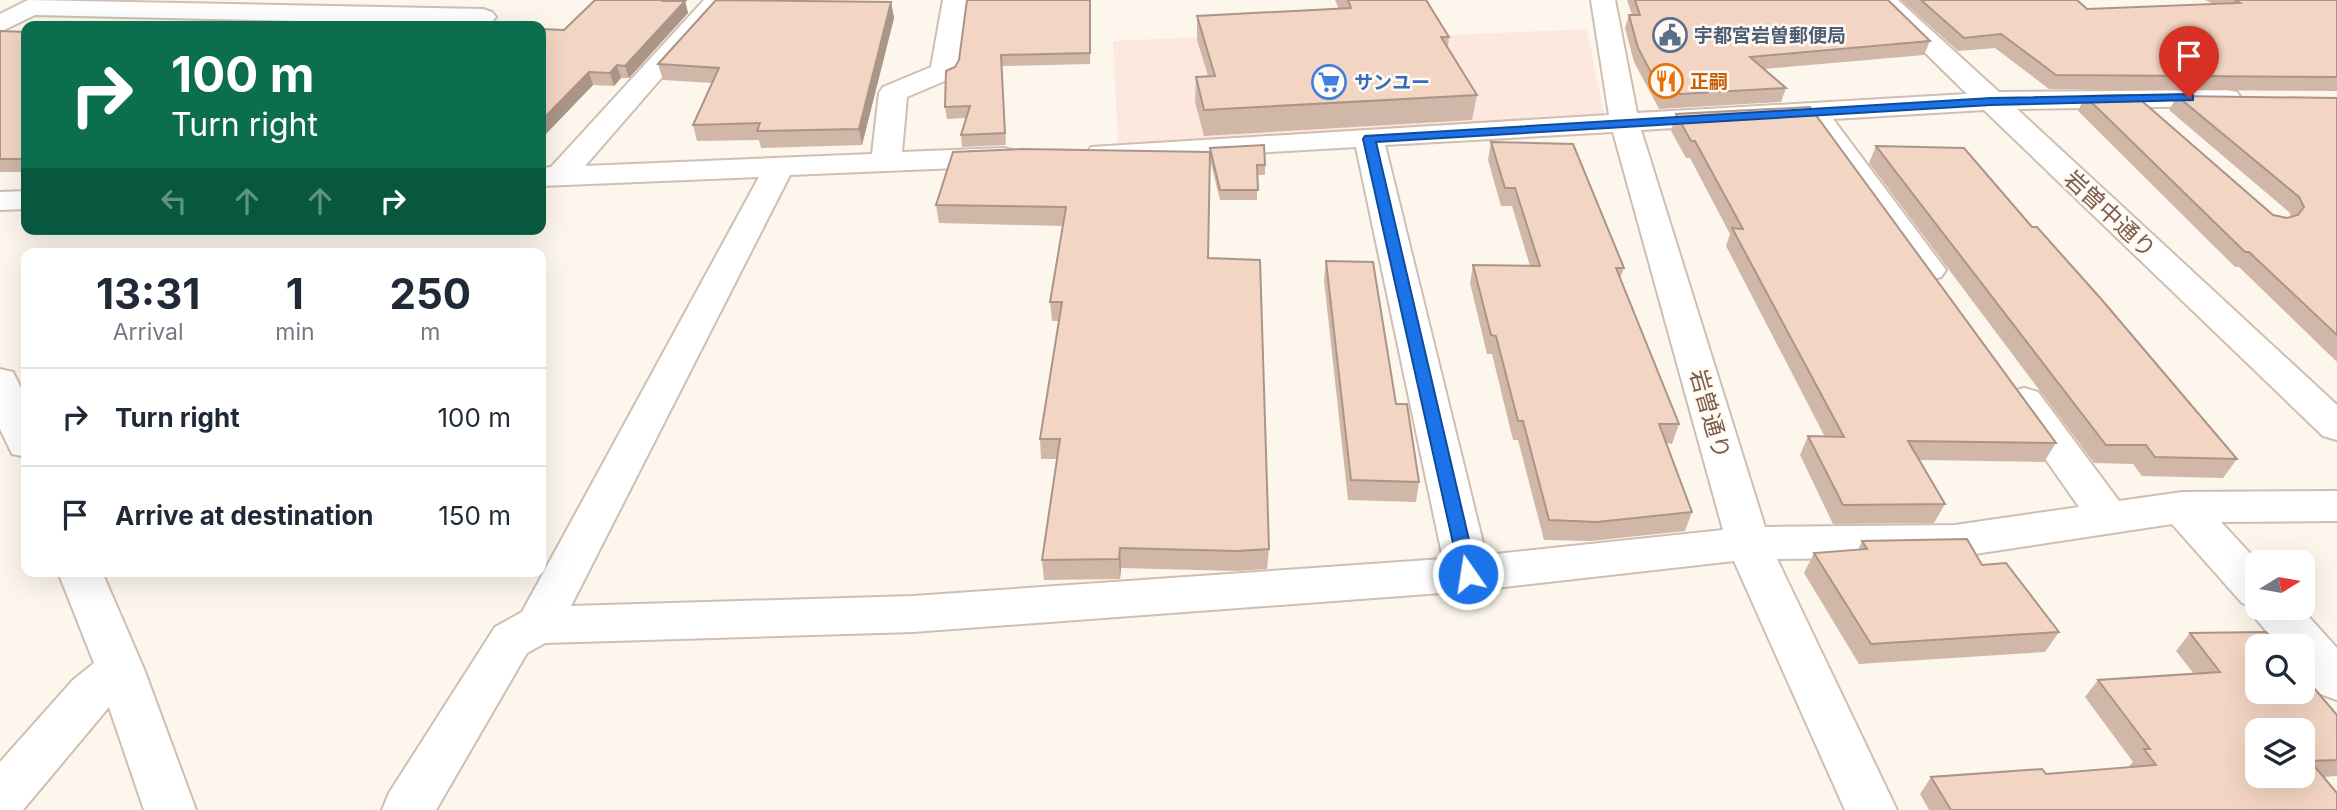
<!DOCTYPE html>
<html lang="en">
<head>
<meta charset="utf-8">
<style>
	:root { --surface:#fff; --page:#f2f2f3; --text:#1f2937; --muted:#747a83; --line:#e0e1e3 }
	body { margin:0; font-family:Inter,"Noto Sans JP",sans-serif; background:var(--page); color:var(--text); height:100vh; display:flex; flex-direction:column; font-size:26px; white-space:nowrap }
	* { box-sizing:border-box; margin:0 }
	p { font-size:23px; color:var(--muted) }
	.icon { flex:none; width:38px; height:38px; fill:none; stroke:currentColor; stroke-width:2; stroke-linecap:round; stroke-linejoin:round }
	.map { position:relative; flex:1; overflow:hidden }
	.details { position:absolute; left:21px; top:248px; width:525px; height:329px; display:flex; flex-direction:column; background:var(--surface); border-radius:14px; box-shadow:0 7px 28px #0002 }
	.details>* { flex:none }
	.top-card { position:absolute; left:21px; top:21px; width:525px; height:214px; border-radius:14px; box-shadow:0 7px 28px #0002; background:#0b6e4f; color:#fff; overflow:hidden }
	.needle { width:46px; rotate:79deg }
	.buttons { position:absolute; left:2245px; top:550px; display:grid; gap:14px }
	.buttons a { display:grid; place-items:center; width:70px; height:70px; border-radius:14px; background:var(--surface); box-shadow:0 7px 28px #0002; font-size:35px }
	.pin { position:absolute; display:grid; place-items:center; width:60px; height:60px; color:#fff; margin:-72px -30px; border-radius:50% 50% 50% 0; rotate:-45deg; box-shadow:0 0 7px #0007 }
	.pin .icon { rotate:45deg }
	.me { position:absolute; width:77px; margin:-38px; rotate:347deg; stroke-linejoin:round; filter:drop-shadow(0 0 5px #0008) }
	.turn { display:flex; align-items:center; gap:24px; height:147px; padding:0 35px; font-size:32px }
	.turn .icon { width:91px; height:91px; stroke-width:2.5 }
	.turn b { display:block; font-size:49px; line-height:60px }
	.lanes { display:flex; align-items:center; height:66px; padding:0 35px; background:#0003; justify-content:center; gap:35px; direction:ltr }
	.lanes .off { opacity:.35 }
	.eta { display:flex; justify-content:space-evenly; align-items:center; height:119px; text-align:center }
	.eta b { font-size:42px; font-weight:700; line-height:49px }
	ul { padding:0; list-style:none }
	li { display:flex; align-items:center; gap:21px; height:98px; padding:0 35px; border-top:2px solid var(--line) }
	li div { flex:1 }
	li b { display:block; font-size:26px }
	li em { font-style:normal }
	.map>svg:first-child { display:block }
	.commercial { fill:#fde8e0 }
	.lines { fill:none; stroke-linecap:round; stroke-linejoin:round }
	.minor-casing { stroke:#d1beb0; stroke-width:4 }
	.minor { fill:#fff; fill-rule:evenodd }
	.wall { fill:#d1b7a8 }
	.shaded-wall { fill:#aa9588 }
	.building { fill:#f3d5c3; stroke:#aa9588; stroke-width:2; fill-rule:evenodd }
	.route { fill:#1a73e8; stroke:#114b97; stroke-width:2 }
	.labels { text-anchor:middle; dominant-baseline:central; stroke-width:5; stroke-linejoin:round; paint-order:stroke }
	.far-service-label { font-size:19px; font-weight:bold; fill:#4e5e75; stroke:#fffaf3; text-anchor:start }
	.far-food-label { font-size:19px; font-weight:bold; fill:#c56008; stroke:#fffaf3; text-anchor:start }
	.far-shop-label { font-size:19px; font-weight:bold; fill:#366cbe; stroke:#fffaf3; text-anchor:start }
	.street-label { font-size:23px; fill:#7a5c4d; stroke:#fffaf3 }
</style>
</head>
<body>
<div class="map">
<svg width="2337" height="810" viewBox="0 0 2337 810">
	<rect width="100%" height="100%" fill="#fdf6ec"/>
	<path class="commercial" d="M1587,29L1605,119L1118,147L1113,41L1332,31L1337,40Z"/>
	<g class="lines">
		<g class="minor-casing">
			<path id="minor" d="M28,0L483,9L492,12L496,17L492,22L483,25L35,15L0,32V14Z
				M704,0H729L585,166L872,154L879,93L883,87L931,67L943,0H967L958,71L954,77L907,97L902,152L1004,148L1015,151L1019,157L1015,163L1004,166L790,175L571,606L913,596L1443,559L1356,147L1102,162L1091,159L1087,153L1091,147L1609,115L1591,0H1615L1637,113L1967,94L1872,0H1898L1999,92L2227,90L2237,92L2241,98L2237,104L2227,106L2017,109L2337,405V440L2323,436L1984,110L1833,119L1946,270L1941,277L1929,280L1917,277L1805,120L1641,130L1765,527L1955,525L2079,507L2005,401L2010,392L2024,388L2038,392L2119,501L2182,492L2337,491V521L2221,522L2258,562V607H2300L2337,648V700L2320,694L2303,674V646H2279L2256,619L2250,606L2242,603L2172,524L1955,557L1777,559L1897,810H1845L1734,561L1468,591L913,632L545,643L527,653L436,810H382L389,793L495,627L522,612L759,177L541,186V168L551,167ZM1613,132L1723,530L1486,555L1385,145Z
				M26,191V209L0,210V192Z
				M0,369L13,372L26,398V457L12,454L0,429Z
				M58,572H102L144,669L196,810H144L109,707L23,810H0V762L73,680L94,663Z"/>
		</g>
		<use href="#minor" class="minor"/>
	</g>
	<path class="wall" d="M679,0L678,1H685L688,13L629,78H621L614,86L593,85L541,139V29L564,30Z
		M1091,0L1090,64L1002,66L1006,145L962,147L961,135L966,118L947,119L945,107L946,71Z
		M1335,0H1426L1449,37L1448,47L1477,95L1472,120L1204,136L1195,102L1196,77L1208,76L1197,40V16L1339,9Z
		M1627,0H1888L1930,41L1924,55L1764,69L1786,88L1781,102L1659,109L1634,62L1625,28L1629,15H1632Z
		M1901,0H2077L2087,9L2213,4L2205,0H2337V91L2049,89L1995,48L1958,51Z
		M891,2L894,18L862,145L761,148L759,140L697,141L693,125L712,83L663,80L658,64Z
		M0,31L26,32V172H0Z
		M2085,96L2273,215L2287,218L2291,217L2289,212L2169,110L2177,96L2337,98V362L2239,267H2235L2078,111Z
		M1676,114L2056,443L2044,462L1920,460L1945,504L1934,523L1833,524L1800,455L1808,436L1825,437L1726,246L1730,234L1690,158H1686L1671,131Z
		M1491,142L1624,268L1620,279L1679,424L1672,444L1666,443L1692,512L1685,531L1591,541L1544,540L1518,440H1513L1492,354H1487L1470,283L1473,265L1530,266L1512,206H1501L1488,160Z
		M1876,146L2032,227L2237,459L2223,478L2142,476L2133,464L2094,463L1869,163Z
		M1210,148L1265,165V175H1257V200H1220L1210,160L1208,258L1269,549L1267,569L1236,571L1121,568L1120,579L1044,580L1042,560L1057,459H1041L1040,439L1059,321H1052L1050,302L1063,226L939,223L936,205L1210,152Z
		M1326,261L1396,404L1419,482L1416,502L1348,500L1324,280Z
		M1862,541L1982,565L2059,632L2045,652L1859,664L1804,573L1814,553L1858,550Z
		M2190,633L2337,715V776L2323,777L2337,810H1929L1920,794L1931,777L2046,774L2130,767L2129,766L2133,762L2085,697L2098,680L2194,674L2176,651Z"/>
	<path class="shaded-wall" d="M685,1L688,13L629,78L625,66Z
		M891,2L894,18L862,145L859,129Z
		M617,65L621,78L614,86L610,73Z
		M589,72L593,85L541,139V121Z
		M1120,548L1121,568L1120,579L1119,559Z"/>
	<path class="building" d="M595,0H665L664,1H685L625,66L617,65L610,73L589,72L541,121V29L564,30Z
		M716,0L891,2L859,129L757,131L760,123L693,125L719,68L658,64Z
		M967,0H1090V53L1001,55L1005,133L961,135L970,106L945,107L946,71L955,67L959,60Z
		M1348,0H1426L1449,37H1441L1477,95L1204,110L1196,77L1215,76L1197,16L1351,8Z
		M1635,0H1888L1930,41L1750,57L1786,88L1663,95L1638,48L1629,15H1640Z
		M1921,0H2077L2087,9L2240,3L2235,0H2337V77L2056,75L2001,34L1964,38Z
		M0,31L26,32V159H0Z
		M2135,95L2273,215L2287,218L2298,215L2304,207L2299,197L2177,96L2337,98V335L2249,252H2245L2085,96Z
		M1810,107L2056,443L1908,441L1945,504L1843,505L1808,436L1844,437L1732,228L1743,229L1695,141H1691L1676,114Z
		M1491,142L1573,144L1624,268H1616L1679,424H1659L1692,512L1597,522L1549,520L1523,421H1518L1496,336L1491,335L1473,265L1540,266L1515,188H1505Z
		M1264,145L1265,165H1257L1258,190H1220L1210,148Z
		M1876,146L1964,148L2032,227H2037L2102,300L2237,459L2155,457L2146,445H2106Z
		M1022,149L1210,152L1208,258L1260,260L1269,549L1237,551L1120,548L1119,559L1042,560L1060,439H1040L1062,302H1050L1066,207L936,205L953,152Z
		M1326,261L1373,262L1396,404H1407L1419,482L1351,480Z
		M1967,539L1982,565L2006,563L2059,632L1871,644L1814,553L1867,549L1862,541Z
		M2266,632L2278,646H2258V691H2303V675L2337,715V760L2310,761L2337,793V810H1951L1931,777L2042,769L2046,774L2156,765L2144,749H2150L2098,680L2220,672L2190,633ZM2258,730H2303V775H2258Z"/>
	<path class="route" d="M2189,94L2193,95V100L1991,105L1376,142L1477,574L1474,579H1461L1363,139L1365,136L1991,98Z"/>
	<defs>
		<g id="civic-ring" transform="scale(1.75)"><circle r="9.5" fill="#fffaf3" stroke="#5c6f8a" stroke-width="1.5"/><path d="M-.6-6.5H3V-4.5H.6V-3L4-1V1h2V6H-6V1h2V-1L-.6-3ZM-1.2 2.5V6h2.4V2.5Z" fill="#5c6f8a"/></g>
		<g id="restaurant-ring" transform="scale(1.75)"><circle r="9.5" fill="#fffaf3" stroke="#e8710a" stroke-width="1.5"/><path d="M-5-6h1v4h1v-4h1v4h1v-4h1v5L-1.5 .5V6h-2V.5L-5-1ZM5-6V6H3V1.5H1.5Q1.5-4 5-6Z" fill="#e8710a"/></g>
		<g id="supermarket-ring" transform="scale(1.75)"><circle r="9.5" fill="#fffaf3" stroke="#3f7fe0" stroke-width="1.5"/><path d="M-6-5.5h2.5l.6 2H6L4.5 2H-2.5L-4.4-4H-6ZM-1.5 3.2a1.3 1.3 0 1 0 .1 0ZM3 3.2a1.3 1.3 0 1 0 .1 0Z" fill="#3f7fe0"/></g>
	</defs>
	<g fill-rule="evenodd">
		<use href="#civic-ring" x="1670" y="35"/>
		<use href="#restaurant-ring" x="1666" y="81"/>
		<use href="#supermarket-ring" x="1329" y="82"/>
	</g>
	<g class="labels">
		<g class="far-service-label">
			<text x="1694" y="35">宇都宮岩曽郵便局</text>
		</g>
		<g class="far-food-label">
			<text x="1690" y="81">正嗣</text>
		</g>
		<g class="far-shop-label">
			<text x="1354" y="82">サンユー</text>
		</g>
		<g class="street-label">
			<text transform="translate(2110 214) rotate(43)">岩曽中通り</text>
			<text transform="translate(1710 414) rotate(74)">岩曽通り</text>
		</g>
	</g>
</svg>
<div class="buttons">
<a><svg class="needle" viewBox="-14 -14 28 28"><path d="M0-13l5 13h-10z" fill="#e53935"/><path d="M0 13l5-13h-10z" fill="#747a83"/></svg></a>
<a><svg class="icon" aria-label="search" viewBox="0 0 24 24"><circle cx="10" cy="10" r="6"/><path d="M15 15l6 6"/></svg></a>
<a><svg class="icon" aria-label="layers" viewBox="0 0 24 24"><path d="M12 4l9 5-9 5-9-5zM3 14l9 5 9-5"/></svg></a>
</div>
<div class="pin" style="left:2189px;top:98px;background:#d93025"><svg class="icon" aria-label="arrive" viewBox="0 0 24 24"><path d="M6 21V4h12l-3 4 3 4H6"/></svg></div>
<svg class="me" style="left:1468px;top:574px" viewBox="-20 -20 40 40"><circle r="17" fill="#1a73e8" stroke="#fff" stroke-width="3"/><path d="M0-11L8 9 0 5-8 9z" fill="#fff"/></svg>
<div class="top-card">
<div class="turn"><svg class="icon" aria-label="right" viewBox="0 0 24 24"><path d="M7 20v-9h11M14 6l5 5-5 5"/></svg><div><b>100 m</b>Turn right</div></div>
<div class="lanes"><svg class="icon off" aria-label="left" viewBox="0 0 24 24"><path d="M17 20v-9H6M10 6l-5 5 5 5"/></svg><svg class="icon off" aria-label="ahead" viewBox="0 0 24 24"><path d="M12 20V5M6 11l6-6 6 6"/></svg><svg class="icon off" aria-label="ahead" viewBox="0 0 24 24"><path d="M12 20V5M6 11l6-6 6 6"/></svg><svg class="icon" aria-label="right" viewBox="0 0 24 24"><path d="M7 20v-9h11M14 6l5 5-5 5"/></svg></div>
</div>
<section class="details">
<div class="eta">
<div><b>13:31</b><p>Arrival</p></div>
<div><b>1</b><p>min</p></div>
<div><b>250</b><p>m</p></div>
</div>
<ul>
<li><svg class="icon" aria-label="right" viewBox="0 0 24 24"><path d="M7 20v-9h11M14 6l5 5-5 5"/></svg><div><b>Turn right</b></div><em>100 m</em></li>
<li><svg class="icon" aria-label="arrive" viewBox="0 0 24 24"><path d="M6 21V4h12l-3 4 3 4H6"/></svg><div><b>Arrive at destination</b></div><em>150 m</em></li>
</ul>
</section>
</div>
</body>
</html>
